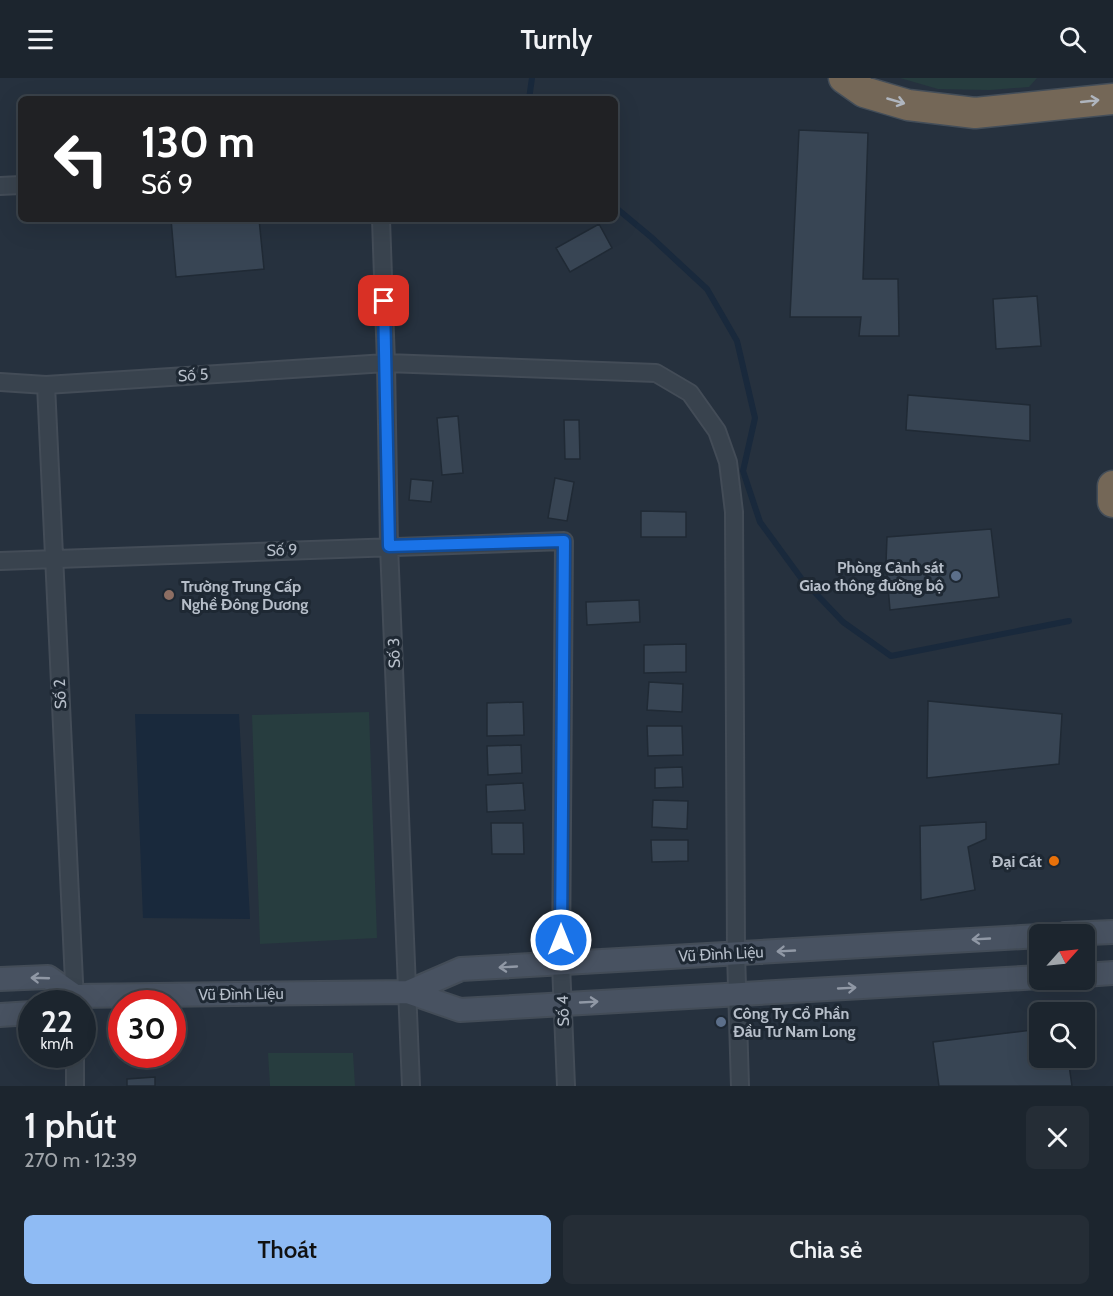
<!DOCTYPE html>
<html lang="vi">
<head>
<meta charset="utf-8">
<style>
	:root { --surface:#1c252e; --page:#252d36; --text:#f1f3f6; --muted:#a0a5aa; --line:#3a424a; --accent:#8fbbf4 }
	body { margin:0; font-family:Cabin,sans-serif; background:var(--page); color:var(--text); height:100vh; display:flex; flex-direction:column; font-size:22px; white-space:nowrap }
	* { box-sizing:border-box; margin:0 }
	p { font-size:20px; color:var(--muted) }
	.icon { flex:none; width:33px; height:33px; fill:none; stroke:currentColor; stroke-width:2; stroke-linecap:round; stroke-linejoin:round }
	.map { position:relative; height:1008px; overflow:hidden }
	.side { display:flex; flex-direction:column; background:var(--surface); flex:1 }
	.side>* { flex:none }
	.banner { position:absolute; left:18px; top:18px; width:600px; height:126px; border-radius:9px; box-shadow:0 6px 24px #0002,0 0 0 2px var(--line); background:#202124; color:#fff; overflow:hidden }
	.needle { width:39px; rotate:63deg }
	.tools { position:absolute; left:1029px; top:846px; display:grid; gap:12px }
	.tools a { display:grid; place-items:center; width:66px; height:66px; border-radius:9px; background:var(--surface); box-shadow:0 6px 24px #0002,0 0 0 2px var(--line); font-size:30px }
	.speed { position:absolute; left:18px; top:912px; display:flex; gap:12px; font-size:30px; font-weight:700; text-align:center }
	.speed>* { display:grid; place-content:center; width:78px; height:78px; border-radius:50%; background:var(--surface); box-shadow:0 6px 24px #0002,0 0 0 2px var(--line); line-height:1 }
	.speed small { font-size:15px; font-weight:400 }
	.speed .limit { border:9px solid #d22; background:#fff; color:#111 }
	.pin { position:absolute; display:grid; place-items:center; width:51px; height:51px; color:#fff; margin:-26px; border-radius:12px; box-shadow:0 3px 9px #0006 }
	.me { position:absolute; width:66px; margin:-33px; rotate:0deg; stroke-linejoin:round; filter:drop-shadow(0 0 4px #0008) }
	.turn { display:flex; align-items:center; gap:21px; height:126px; padding:0 24px; font-size:27px }
	.turn .icon { width:78px; height:78px; stroke-width:2.5 }
	.turn b { display:block; font-size:42px; line-height:51px }
	.round { display:grid; place-items:center; flex:none; width:63px; height:63px; border-radius:9px; background:var(--page) }
	.head { display:flex; align-items:center; justify-content:space-between; height:102px; padding:0 24px }
	h1 { font-size:36px; font-weight:600; line-height:45px }
	.button { display:flex; gap:12px; margin-top:auto; padding:12px 24px }
	.button a { flex:1; height:69px; border-radius:9px; background:var(--accent); color:#111; font-size:24px; font-weight:600; line-height:69px; text-align:center }
	.button a+a { background:var(--page); color:var(--text) }
	header { display:flex; justify-content:space-between; align-items:center; height:78px; padding:0 24px; background:var(--surface); font-size:27px; font-weight:600 }
	.map>svg:first-child { display:block }
	.green { fill:#273d3f }
	.water { fill:#19293c }
	.lines { fill:none; stroke-linecap:round; stroke-linejoin:round }
	.stream { stroke:#19293c; stroke-width:6 }
	.building { fill:#384554; stroke:#202a35; stroke-width:1.5 }
	.street-casing { stroke:#434c57; stroke-width:20 }
	.secondary-casing { stroke:#434c57; stroke-width:26 }
	.highway-casing { stroke:#444e59; stroke-width:33 }
	.street { stroke:#39434e; stroke-width:16 }
	.secondary { stroke:#485261; stroke-width:22 }
	.highway { stroke:#746757; stroke-width:30 }
	.oneway { stroke:#afb5be }
	.oneway2 { stroke:#9098a5 }
	.route-casing { stroke:#114b97; stroke-width:15 }
	.route { stroke:#1a73e8; stroke-width:10 }
	.service-dot { fill:#5c6f8a; stroke:#1e2833; stroke-width:2 }
	.education-dot { fill:#8d6e63; stroke:#1e2833; stroke-width:2 }
	.food-dot { fill:#e8710a; stroke:#1e2833; stroke-width:2 }
	.labels { text-anchor:middle; dominant-baseline:central; stroke-width:6; stroke-linejoin:round; paint-order:stroke }
	.street-label { font-size:16px; fill:#b6bec9; stroke:#1e2833 }
	.poi-label { font-size:16px; font-weight:bold; fill:#b6bec9; stroke:#1e2833; text-anchor:end }
</style>
</head>
<body>
<header><svg class="icon" aria-label="menu" viewBox="0 0 24 24"><path d="M4 6h16M4 12h16M4 18h16"/></svg>Turnly<svg class="icon" aria-label="search" viewBox="0 0 24 24"><circle cx="10" cy="10" r="6"/><path d="M15 15l6 6"/></svg></header>
<div class="map">
<svg width="1113" height="1008" viewBox="0 0 1113 1008">
	<rect width="100%" height="100%" fill="#26313e"/>
	<path class="green" d="M900,0H1037L1029,9L990,12L938,11Z
		M369,634L377,860L260,866L252,637Z
		M268,975H353L355,1008H270Z"/>
	<path class="water" d="M135,636H239L250,841L143,840Z"/>
	<g class="lines">
		<path class="stream" d="M529,21L532,0
			M615,129L651,159L707,211L737,263L755,340L743,393L760,444L801,500L843,544L891,578L1069,543"/>
	</g>
	<path class="building" d="M799,52L868,55L863,201H898L899,258H859L861,239H790Z
		M171,141H259L264,191L176,199Z
		M599,146L612,170L570,194L556,170Z
		M1037,218L1041,268L996,271L993,221Z
		M908,317L1030,327V363L906,352Z
		M458,338L463,395L442,397L437,340Z
		M564,342H579L580,381H565Z
		M555,400L574,404L567,443L548,440Z
		M411,401L433,403L431,424L409,422Z
		M641,433L686,434V459H641Z
		M991,451L999,519L890,532L886,485L887,459Z
		M639,522L640,544L587,547L586,524Z
		M686,566V594L644,595V567Z
		M649,604L683,606L682,634L647,632Z
		M928,623L1062,636L1059,686L927,700Z
		M523,624L524,657L487,658V625Z
		M647,648H682L683,677L648,678Z
		M521,667L522,695L488,697L487,668Z
		M682,689L683,709L655,710V690Z
		M523,705L525,732L487,734L486,707Z
		M653,722L688,723L687,751L652,749Z
		M986,744V761L968,769L975,812L921,822L920,748Z
		M491,745H523L524,776H492Z
		M651,762H688V783L652,784Z
		M1040,951V980H1068L1072,1008H939L933,964Z
		M155,999V1008H127V1001Z"/>
	<g class="lines">
		<g class="street-casing">
			<path id="street" d="M0,108L21,107
				M381,141L386,285L389,468L411,1008
				M0,304L46,307L386,285L656,295L690,315L717,353L728,384L734,434L736,875L740,1008
				M46,307L75,925
				M0,483L564,463L561,886L566,1008
				M75,976V1008"/>
		</g>
		<g class="secondary-casing">
			<path id="secondary" d="M1065,856L1113,854
				M1084,897L1113,895
				M0,901L48,899L75,918
				M408,914L461,891L1040,858
				M64,926L75,918L408,914L460,932L1040,899
				M0,937L32,935"/>
		</g>
		<g class="highway-casing">
			<path id="highway" d="M844,0L864,14L908,27L975,35L1113,21
				M1113,408V424"/>
		</g>
		<use href="#street" class="street"/>
		<use href="#secondary" class="secondary"/>
		<use href="#highway" class="highway"/>
	</g>
	<defs><path id="oneway-shaft" d="M-6 0H5M1.5-3L5.5 0L1.5 3" fill="none" stroke-width="1.6" stroke-linecap="round" stroke-linejoin="round" transform="scale(1.5)"/></defs>
	<g class="oneway">
		<use href="#oneway-shaft" transform="translate(896 23) rotate(16)"/>
		<use href="#oneway-shaft" transform="translate(1090 23) rotate(-6)"/>
	</g>
	<g class="oneway2">
		<use href="#oneway-shaft" transform="translate(981 861) rotate(177)"/>
		<use href="#oneway-shaft" transform="translate(786 873) rotate(177)"/>
		<use href="#oneway-shaft" transform="translate(508 889) rotate(177)"/>
		<use href="#oneway-shaft" transform="translate(40 900) rotate(-178)"/>
		<use href="#oneway-shaft" transform="translate(847 910) rotate(-3)"/>
		<use href="#oneway-shaft" transform="translate(589 924) rotate(-3)"/>
	</g>
	<g class="lines">
		<g class="route-casing">
			<path id="route" d="M384,223L389,468L564,463L561,862"/>
		</g>
		<use href="#route" class="route"/>
	</g>
	<g class="service-dot">
		<circle cx="956" cy="498" r="6"/>
		<circle cx="721" cy="944" r="6"/>
	</g>
	<circle class="education-dot" cx="169" cy="517" r="6"/>
	<circle class="food-dot" cx="1054" cy="783" r="6"/>
	<g class="labels">
		<g class="street-label">
			<text transform="translate(193 297) rotate(-4)">Số 5</text>
			<text transform="translate(282 472) rotate(-2)">Số 9</text>
			<text transform="translate(394 575) rotate(-92)">Số 3</text>
			<text transform="translate(60 616) rotate(-93)">Số 2</text>
			<text transform="translate(721 876) rotate(-3)">Vũ Đình Liệu</text>
			<text transform="translate(241 916) rotate(-1)">Vũ Đình Liệu</text>
			<text transform="translate(563 933) rotate(-92)">Số 4</text>
		</g>
		<g class="poi-label">
			<text x="944" y="489">Phòng Cảnh sát<tspan x="944" dy="18">Giao thông đường bộ</tspan></text>
			<text x="181" y="508" text-anchor="start">Trường Trung Cấp<tspan x="181" dy="18">Nghề Đông Dương</tspan></text>
			<text x="1042" y="783">Đại Cát</text>
			<text x="733" y="935" text-anchor="start">Công Ty Cổ Phần<tspan x="733" dy="18">Đầu Tư Nam Long</tspan></text>
		</g>
	</g>
</svg>
<div class="tools">
<a><svg class="needle" viewBox="-14 -14 28 28"><path d="M0-13l5 13h-10z" fill="#e53935"/><path d="M0 13l5-13h-10z" fill="#a0a5aa"/></svg></a>
<a><svg class="icon" aria-label="search" viewBox="0 0 24 24"><circle cx="10" cy="10" r="6"/><path d="M15 15l6 6"/></svg></a>
</div>
<div class="speed"><div>22<small>km/h</small></div><div class="limit">30</div></div>
<div class="pin" style="left:384px;top:223px;background:#d93025"><svg class="icon" aria-label="arrive" viewBox="0 0 24 24"><path d="M6 21V4h12l-3 4 3 4H6"/></svg></div>
<svg class="me" style="left:561px;top:862px" viewBox="-20 -20 40 40"><circle r="17" fill="#1a73e8" stroke="#fff" stroke-width="3"/><path d="M0-11L8 9 0 5-8 9z" fill="#fff"/></svg>
<div class="banner">
<div class="turn"><svg class="icon" aria-label="left" viewBox="0 0 24 24"><path d="M17 20v-9H6M10 6l-5 5 5 5"/></svg><div><b>130 m</b>Số 9</div></div>
</div>
</div>
<section class="side">
<div class="head"><div><h1>1 phút</h1><p>270 m · 12:39</p></div><a class="round"><svg class="icon" aria-label="close" viewBox="0 0 24 24"><path d="M6 6l12 12M18 6L6 18"/></svg></a></div>
<div class="button"><a>Thoát</a><a>Chia sẻ</a></div>
</section>
</body>
</html>
